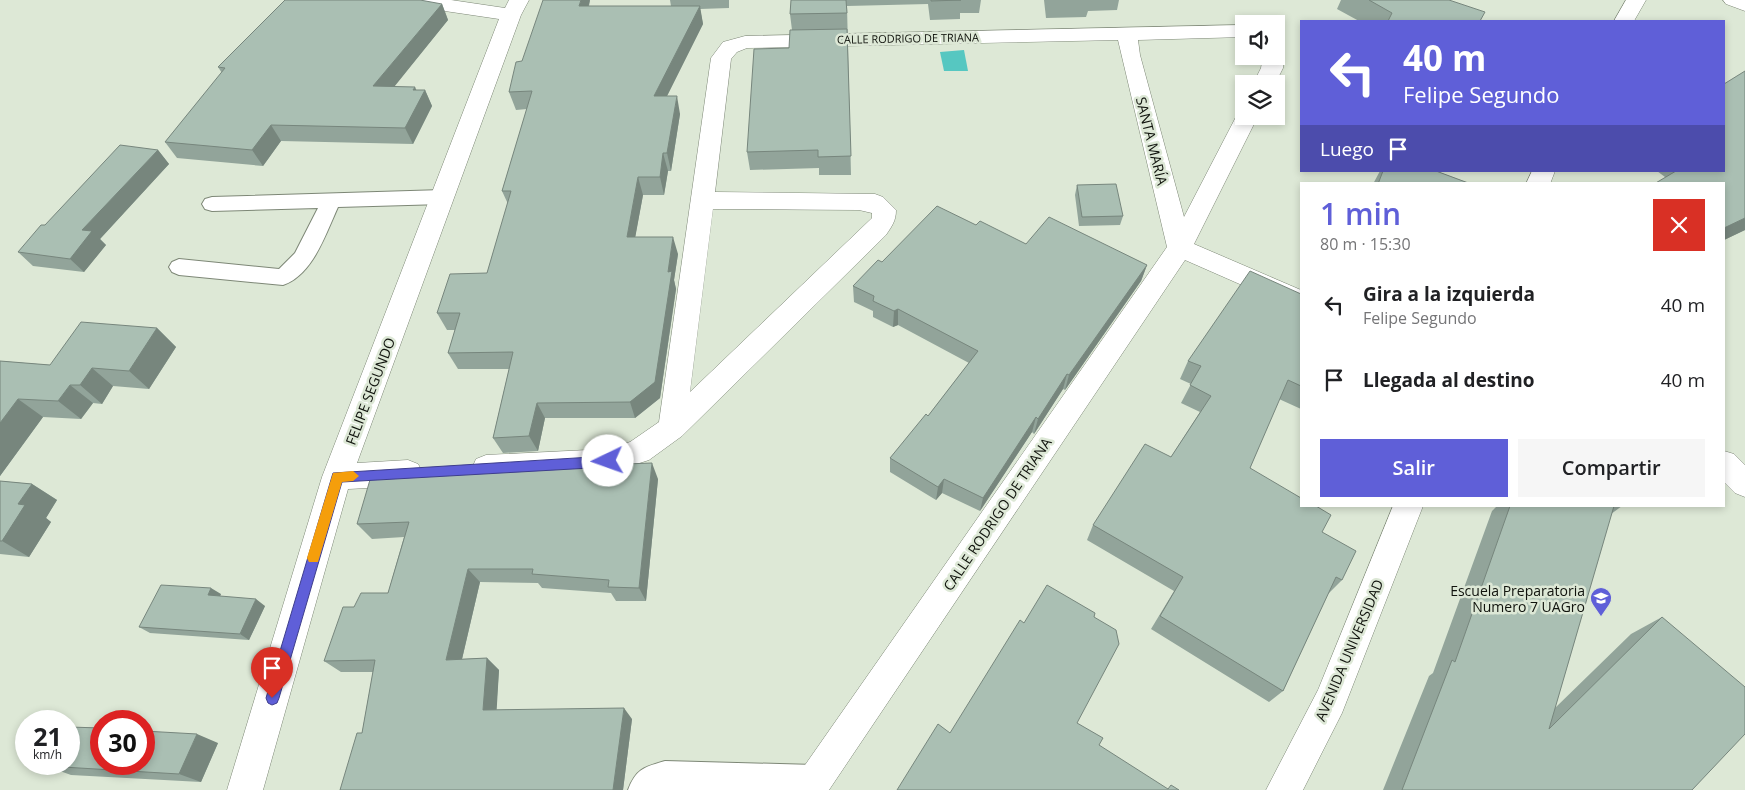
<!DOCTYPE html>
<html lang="es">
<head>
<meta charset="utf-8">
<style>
	:root { --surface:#fff; --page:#f6f6f6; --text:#202124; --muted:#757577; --accent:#5f5fd8 }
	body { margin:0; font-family:"Open Sans",sans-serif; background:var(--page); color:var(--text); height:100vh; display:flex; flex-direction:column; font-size:19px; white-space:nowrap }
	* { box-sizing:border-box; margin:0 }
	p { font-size:16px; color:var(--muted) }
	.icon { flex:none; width:28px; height:28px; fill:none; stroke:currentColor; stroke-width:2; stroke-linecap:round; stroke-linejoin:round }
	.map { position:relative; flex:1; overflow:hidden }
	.drawer { position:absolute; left:1300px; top:182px; width:425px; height:325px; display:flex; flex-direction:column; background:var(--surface); border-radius:0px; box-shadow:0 2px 8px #0003 }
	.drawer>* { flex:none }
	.top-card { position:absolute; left:1300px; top:20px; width:425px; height:152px; border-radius:0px; box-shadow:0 2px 8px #0003; background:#5f5fd8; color:#fff; overflow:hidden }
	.controls { position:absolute; left:1235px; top:15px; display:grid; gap:10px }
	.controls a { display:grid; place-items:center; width:50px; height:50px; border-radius:0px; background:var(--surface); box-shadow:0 2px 8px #0003; font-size:25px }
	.speed { position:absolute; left:15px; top:710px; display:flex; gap:10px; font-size:25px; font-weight:700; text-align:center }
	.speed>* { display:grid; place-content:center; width:65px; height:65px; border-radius:50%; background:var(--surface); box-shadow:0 2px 8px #0003; line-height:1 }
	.speed small { font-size:12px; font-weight:400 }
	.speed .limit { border:8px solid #d22; background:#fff; color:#111 }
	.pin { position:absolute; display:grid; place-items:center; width:42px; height:42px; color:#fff; margin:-51px -21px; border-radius:50% 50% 50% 0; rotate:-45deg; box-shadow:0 0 5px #0007 }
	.pin .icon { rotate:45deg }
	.me { position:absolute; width:55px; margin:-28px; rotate:267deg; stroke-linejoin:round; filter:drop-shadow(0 0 4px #0008) }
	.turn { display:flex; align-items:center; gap:18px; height:105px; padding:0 20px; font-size:22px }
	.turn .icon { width:65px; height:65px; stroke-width:2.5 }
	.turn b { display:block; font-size:35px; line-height:42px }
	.then { display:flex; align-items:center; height:48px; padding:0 20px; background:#0003; gap:10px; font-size:19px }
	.round { display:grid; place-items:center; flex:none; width:52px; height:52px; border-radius:0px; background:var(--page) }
	.headline { display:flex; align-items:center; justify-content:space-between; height:85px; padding:0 20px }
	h1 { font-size:30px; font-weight:600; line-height:38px; color:var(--accent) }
	.cta { display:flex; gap:10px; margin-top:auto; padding:10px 20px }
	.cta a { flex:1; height:58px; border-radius:0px; background:var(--accent); color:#fff; font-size:20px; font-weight:600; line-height:58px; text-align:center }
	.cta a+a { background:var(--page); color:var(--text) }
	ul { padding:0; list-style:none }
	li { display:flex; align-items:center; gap:15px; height:75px; padding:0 20px }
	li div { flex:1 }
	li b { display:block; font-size:19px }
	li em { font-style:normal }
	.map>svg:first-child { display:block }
	.water { fill:#56c7c1 }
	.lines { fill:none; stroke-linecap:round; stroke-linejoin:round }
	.lane-casing { stroke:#7d8776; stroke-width:2 }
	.street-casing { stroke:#7d8776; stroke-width:1 }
	.secondary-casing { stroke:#7d8776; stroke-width:1 }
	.lane { fill:#fff; fill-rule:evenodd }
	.street { fill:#fff; fill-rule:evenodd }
	.secondary { fill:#fff; fill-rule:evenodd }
	.wall { fill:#92a49a }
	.shaded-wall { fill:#77867d }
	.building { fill:#aabfb3; stroke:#77867d }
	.route { fill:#5f5fd8; stroke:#3e3e8c }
	.slow { fill:#f59e0b }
	.labels { text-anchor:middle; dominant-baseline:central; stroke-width:5; stroke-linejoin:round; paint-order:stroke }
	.far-street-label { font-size:11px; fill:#10130d; stroke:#dde8d6 }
	.street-label { font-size:14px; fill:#10130d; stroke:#dde8d6 }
	.poi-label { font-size:14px; fill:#10130d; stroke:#dde8d6; text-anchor:end }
</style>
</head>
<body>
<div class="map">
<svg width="1745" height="790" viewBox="0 0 1745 790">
	<rect width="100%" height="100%" fill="#dde8d6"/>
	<path class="water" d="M964,50L968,71H944L940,52Z"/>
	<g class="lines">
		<g class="lane-casing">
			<path id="lane" d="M443,190L450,192L453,197L450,202L443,204L338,207C326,233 313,275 283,285L179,275L172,272L169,267L172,262L179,259L279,269L295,253L318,208L212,211L205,209L202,204L205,199L212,197Z
				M665,761L815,765L825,769L829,779L823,790H628C636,769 644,767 665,761Z"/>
		</g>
		<g class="street-casing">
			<path id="street" d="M401,0H451L505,8L509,0H529L521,15L357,463L408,460L418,464L423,473L418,482L408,486L348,489L263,790H227L322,477L499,19L411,6L404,4Z
				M1244,25V37L1138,40L1140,55L1184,217L1239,111L1244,110V116H1258L1194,244L1301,290V311L1185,260L829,790H790L796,778L1167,247L1118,40L747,48L737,52L731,59L715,192L875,194L883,197L896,210C896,221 892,226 886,235L682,436L649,460L608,473L486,481L476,477L472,468L476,459L486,455L608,449L630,442L659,422L711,58L723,42L745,36ZM713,209L859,210L872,213V218L690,392Z
				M1276,50L1281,51L1284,56L1283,68L1275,84H1253L1261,68L1263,56H1276Z
				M1724,451L1734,454L1745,465V497L1735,493L1724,482Z"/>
		</g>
		<g class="secondary-casing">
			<path id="secondary" d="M1626,0H1646L1634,21H1614Z
				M1723,0H1745V11L1726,4Z
				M1532,171H1555L1550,184H1526Z
				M1393,506H1423L1342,713L1303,790H1266L1318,690Z"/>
		</g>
		<use href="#lane" class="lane"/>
		<use href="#street" class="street"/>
		<use href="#secondary" class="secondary"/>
	</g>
	<path class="wall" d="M590,0L589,6H671L670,0H729V8L700,9L703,24L667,96L680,114L671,171H668L664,195H643L635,237L678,254L674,280L676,289L660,398L635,418H545L538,451L503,453L493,438L509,369H458L448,353L455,330H447L437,313L487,273L508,204L502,191L527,109L516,110L509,92L522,61Z
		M791,0H981L979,13H960V19L930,20L928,4L847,6L851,175H819V168L750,170L747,152L789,48L792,30L790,14Z
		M1044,0H1119L1117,10L1088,11L1086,17L1046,18Z
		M1341,0H1449L1480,21H1359L1337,9Z
		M442,4L448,20L394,86L416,90H425L432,106L413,144L281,141L263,166L177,158L165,142L222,73L218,67Z
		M1745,71V230L1724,240V184L1665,177L1657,171H1724Z
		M158,150L169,164L100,239L106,245L84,272L33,266L18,252L45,225Z
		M1380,171H1436L1471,184H1373Z
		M1077,185L1123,216L1120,225L1079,226L1075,195Z
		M976,225L1026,244L1147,265L1141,281L1065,390L1063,389L1034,434L1032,432L980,511L942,493L936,500L890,472V458L928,416L969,363L898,325L893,327L873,317V311L854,302L853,286L882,262Z
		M1301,294V409L1279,399L1250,468L1322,532L1342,580L1328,594L1283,691L1269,702L1151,629L1174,591L1087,540L1093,525L1171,457L1200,412L1181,403L1191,384L1180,379L1188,361Z
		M157,328L176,347L149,389L113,386L102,404L93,403L81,419L43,417L0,476V361L50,365Z
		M522,464L525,468L658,479L646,601H616L611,593L542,588L538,583L480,582L462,659L487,658L499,670L496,710L632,719L623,790H340L362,733L373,672H341L324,661L354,607L388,593L404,537L372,539L357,524Z
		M0,481L32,484L57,500L46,518L51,522L29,557L0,554Z
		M1497,506H1622L1611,514L1555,708L1631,634L1662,617L1692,790H1383L1429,676L1433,673L1492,511Z
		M221,594L220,596L265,606L249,640L150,633L139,627Z
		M218,743L201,782L71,775L46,766Z"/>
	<path class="shaded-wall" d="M581,0H590L584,24L579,6Z
		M442,4L448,20L382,102L373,86Z
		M700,6L703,24L658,114L654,96Z
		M415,87L420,98L425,90L432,106L413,144L405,128L413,90Z
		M677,96L680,114L671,171L667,153Z
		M271,125L281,141L263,166L252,150Z
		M158,150L169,164L100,239L106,245L84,272L70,259L82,230Z
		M663,153L668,171L664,195L660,177Z
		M638,177L643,195L632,255L627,237Z
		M1745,218V230L1724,240V228Z
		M673,237L678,254L674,280L676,289L660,398L635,418L630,402L668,272Z
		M1147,265L1141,281L1065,390L1069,375Z
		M898,309V325L893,327L894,311Z
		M157,328L176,347L149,389L129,371Z
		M92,368L113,386L102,404L80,385Z
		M1067,374L1063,389L1034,434L1038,419Z
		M70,385L93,403L81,419L58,401Z
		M18,399L43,417L0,476V423Z
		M537,403L545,418L538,451L529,436Z
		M1036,417L1032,432L980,511L983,498Z
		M652,463L658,479L646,601L639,588Z
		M944,479L942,493L936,500L938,487Z
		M32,484L57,500L46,518L51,522L29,557L2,541L18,504Z
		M468,569L480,582L459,672L446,660Z
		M211,588L221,594L218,601L208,595Z
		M256,599L265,606L249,640L240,634Z
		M487,658L499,670L496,721L483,710Z
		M624,708L632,719L623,790H613Z
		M197,734L218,743L201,782L179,774Z"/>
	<path class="building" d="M285,0H420L442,4L373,86L415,87L413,90H425L405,128L271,125L252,150L165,142L225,68L218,67Z
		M543,0H581L579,6H700L654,96H677L667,153H663L660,177H638L627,237H673L668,272L672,271L655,382L630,402L537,403L529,436L493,438L513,352L448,353L460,313H437L450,274L487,273L511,191H502L532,91L509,92L516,62L522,61Z
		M791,0H846L847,13L790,14Z
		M931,0H961L931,1Z
		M1369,0H1449L1485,12L1480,21H1388L1392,13Z
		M847,29L851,156L818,157V150L747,152L754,49L789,48L790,30Z
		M1745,71V218L1724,228V184H1654L1676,171H1724V84Z
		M120,145L158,150L82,230L92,231L70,259L18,252L41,225H45Z
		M1383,171H1436L1471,184H1378Z
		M1116,184L1123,216L1082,217L1077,185Z
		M937,206L976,225L980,221L1026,244L1049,217L1147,265L1069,375L1067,374L1038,419L1036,417L983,498L944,479L938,487L890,458L926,414L928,416L978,351L898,309L894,311L873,301L874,296L853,286L878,260L882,262Z
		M1250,271L1301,294V386L1288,380L1250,468L1301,498V506H1316L1331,515L1322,532L1356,551L1342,580L1336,577L1283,691L1160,616L1183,577L1093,525L1145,444L1171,457L1211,396L1190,385L1201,366L1188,361Z
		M81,322L157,328L129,371L92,368L80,385H70L58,401L18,399L0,423V361L50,365Z
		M652,463L639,588L608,587L609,580L532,574L533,569H468L446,660L487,658L483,710L624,708L613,790H340L357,733H362L375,660L324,661L343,607H354L361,593H388L409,522L357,524L372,473L522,464L521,468Z
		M0,481L32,484L18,504L25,505L2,541H0Z
		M1510,506H1614L1549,729L1662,617L1745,687V734L1692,790H1402L1452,660L1455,662Z
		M161,585L211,588L208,595L256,599L240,634L139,627Z
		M1047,585L1095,613L1094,617L1116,630L1119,644L1077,723L1103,738L1099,745L1168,789L1171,785L1179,790H897L938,724L950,733L1020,620L1024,623Z
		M69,727L101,728V764H144V731L197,734L179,774L46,766L47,764H69Z"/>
	<path class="route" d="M608,456L613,461L608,467L342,482L279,698L277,703L272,705L268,703L266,698L333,473Z"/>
	<path class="slow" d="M353,471L359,476L353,481L342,482L318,562H309L307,558L333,473Z"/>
	<defs>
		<g id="school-pin" transform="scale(1.125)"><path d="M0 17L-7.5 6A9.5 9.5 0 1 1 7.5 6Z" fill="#5f5fd8" stroke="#dde8d6"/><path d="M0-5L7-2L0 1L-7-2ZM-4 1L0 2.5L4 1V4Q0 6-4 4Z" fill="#fff"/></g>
	</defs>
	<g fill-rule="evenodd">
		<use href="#school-pin" x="1601" y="598"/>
	</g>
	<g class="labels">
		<g class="far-street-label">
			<text transform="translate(908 38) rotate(-1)">CALLE RODRIGO DE TRIANA</text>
		</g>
		<g class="street-label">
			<text transform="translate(1152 141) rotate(76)">SANTA MARÍA</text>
			<text transform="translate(370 391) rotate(-69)">FELIPE SEGUNDO</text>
			<text transform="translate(997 514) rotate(-56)">CALLE RODRIGO DE TRIANA</text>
			<text transform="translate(1349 650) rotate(-67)">AVENIDA UNIVERSIDAD</text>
		</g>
		<g class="poi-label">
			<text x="1585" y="590">Escuela Preparatoria<tspan x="1585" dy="16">Numero 7 UAGro</tspan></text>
		</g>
	</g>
</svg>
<div class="controls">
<a><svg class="icon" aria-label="sound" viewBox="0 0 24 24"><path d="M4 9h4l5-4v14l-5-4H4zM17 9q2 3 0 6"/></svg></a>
<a><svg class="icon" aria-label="layers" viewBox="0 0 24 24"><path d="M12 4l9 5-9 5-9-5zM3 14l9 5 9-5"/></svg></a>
</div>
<div class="speed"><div>21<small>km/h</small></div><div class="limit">30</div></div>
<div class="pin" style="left:272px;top:698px;background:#d93025"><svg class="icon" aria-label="arrive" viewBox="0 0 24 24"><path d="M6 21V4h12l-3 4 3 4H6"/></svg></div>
<svg class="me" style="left:608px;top:461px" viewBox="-20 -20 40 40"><circle r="19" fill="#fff"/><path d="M0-13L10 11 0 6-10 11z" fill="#5f5fd8"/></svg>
<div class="top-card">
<div class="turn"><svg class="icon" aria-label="left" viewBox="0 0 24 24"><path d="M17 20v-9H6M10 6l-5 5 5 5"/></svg><div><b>40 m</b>Felipe Segundo</div></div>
<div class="then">Luego<svg class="icon" aria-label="arrive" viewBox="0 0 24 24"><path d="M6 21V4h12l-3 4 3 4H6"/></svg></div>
</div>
<section class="drawer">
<div class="headline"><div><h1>1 min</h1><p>80 m · 15:30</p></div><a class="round" style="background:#d93025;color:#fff"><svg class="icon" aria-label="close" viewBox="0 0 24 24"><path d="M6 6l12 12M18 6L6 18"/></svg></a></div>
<ul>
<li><svg class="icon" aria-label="left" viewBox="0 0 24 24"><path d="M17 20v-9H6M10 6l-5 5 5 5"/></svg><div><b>Gira a la izquierda</b><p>Felipe Segundo</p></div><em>40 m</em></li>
<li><svg class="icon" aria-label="arrive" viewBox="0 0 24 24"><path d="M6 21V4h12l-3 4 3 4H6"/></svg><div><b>Llegada al destino</b></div><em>40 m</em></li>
</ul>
<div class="cta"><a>Salir</a><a>Compartir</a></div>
</section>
</div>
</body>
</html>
